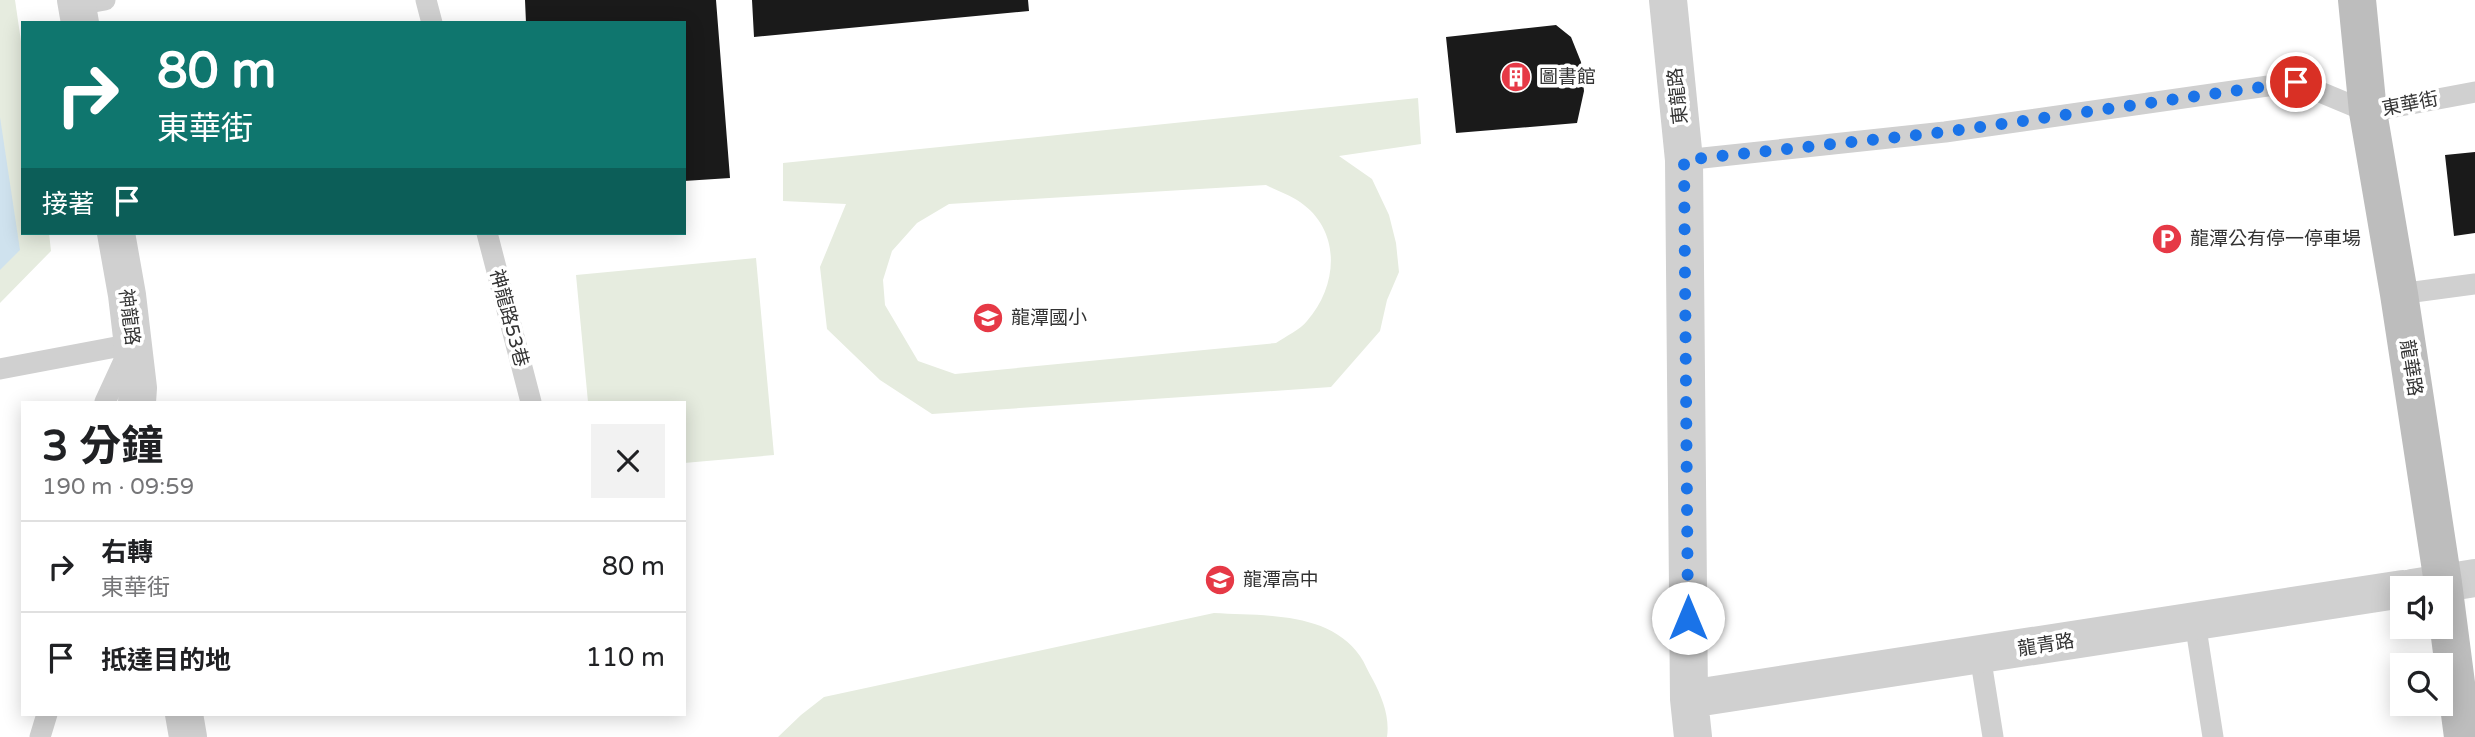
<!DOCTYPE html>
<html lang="zh-TW">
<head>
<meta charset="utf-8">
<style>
	:root { --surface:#fff; --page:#f2f2f2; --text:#202124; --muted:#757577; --line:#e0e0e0 }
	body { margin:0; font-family:"Varela Round","Noto Sans TC",sans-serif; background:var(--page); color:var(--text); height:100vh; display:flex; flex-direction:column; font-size:26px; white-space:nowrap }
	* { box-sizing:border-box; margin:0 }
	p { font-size:23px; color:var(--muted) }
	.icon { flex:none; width:38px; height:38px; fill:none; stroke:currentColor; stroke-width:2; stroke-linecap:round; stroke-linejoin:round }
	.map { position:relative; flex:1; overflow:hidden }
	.panel { position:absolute; left:21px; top:401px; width:665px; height:315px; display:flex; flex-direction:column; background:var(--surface); border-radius:0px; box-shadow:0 4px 18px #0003 }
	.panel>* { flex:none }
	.top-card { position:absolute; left:21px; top:21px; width:665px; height:214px; border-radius:0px; box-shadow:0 4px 18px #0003; background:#0f766e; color:#fff; overflow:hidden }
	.tools { position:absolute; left:2390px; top:576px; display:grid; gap:14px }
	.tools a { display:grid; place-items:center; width:63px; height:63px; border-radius:0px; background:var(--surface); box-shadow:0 4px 18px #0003; font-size:35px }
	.pin { position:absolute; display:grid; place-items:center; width:60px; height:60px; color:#fff; margin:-30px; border:4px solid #fff; border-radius:50%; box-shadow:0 2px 7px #0007 }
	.me { position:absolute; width:77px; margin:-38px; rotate:0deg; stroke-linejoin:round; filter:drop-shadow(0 0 5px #0008) }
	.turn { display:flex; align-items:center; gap:24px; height:147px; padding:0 21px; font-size:32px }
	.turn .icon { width:91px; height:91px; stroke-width:2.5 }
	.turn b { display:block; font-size:49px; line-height:60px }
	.then { display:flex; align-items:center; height:66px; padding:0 21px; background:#0003; gap:14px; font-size:26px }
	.round { display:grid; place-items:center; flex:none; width:74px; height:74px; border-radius:0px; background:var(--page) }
	.summary { display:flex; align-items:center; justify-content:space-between; height:119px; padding:0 21px }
	h1 { font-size:42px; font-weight:700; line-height:52px }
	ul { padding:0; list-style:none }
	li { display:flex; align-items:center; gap:21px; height:91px; padding:0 21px; border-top:2px solid var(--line) }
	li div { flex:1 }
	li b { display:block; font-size:26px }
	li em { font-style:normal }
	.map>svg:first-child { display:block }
	.green { fill:#e6ecdf; fill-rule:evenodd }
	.water { fill:#cfe2ee }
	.building { fill:#1a1a1a }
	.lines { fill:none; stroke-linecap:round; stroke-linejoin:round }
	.lane { stroke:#d0d0d0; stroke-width:21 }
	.street { stroke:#d0d0d0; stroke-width:38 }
	.secondary { stroke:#bdbdbd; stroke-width:38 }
	.route { stroke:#1a73e8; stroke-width:12; stroke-dasharray:0 21.6 }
	.labels { text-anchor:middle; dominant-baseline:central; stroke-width:7; stroke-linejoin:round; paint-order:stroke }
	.poi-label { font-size:19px; fill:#333; stroke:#fff; text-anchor:start }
	.street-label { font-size:19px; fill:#333; stroke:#fff }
</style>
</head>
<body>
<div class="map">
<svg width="2475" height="737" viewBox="0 0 2475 737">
	<rect width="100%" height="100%" fill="#fff"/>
	<path class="green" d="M0,0H15L23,55V233H49L51,251L0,303Z
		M1418,98L1421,144L1339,156L1372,179L1389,215L1396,243L1399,272L1387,300L1380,331L1331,387L932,414L880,380L827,329L820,267L846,204L783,201V163ZM1266,185C1277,191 1290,195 1300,202C1342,231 1338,286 1307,321C1300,330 1286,336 1276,343L955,374L918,361L885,305L883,280L892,251L917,223L949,204Z
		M756,258L774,455L684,463V402H588L576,275Z
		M1214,613C1262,616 1329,611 1360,656C1365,663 1368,672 1373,680C1382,697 1390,717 1387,737H778L801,715L824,697Z"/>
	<path class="water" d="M0,117L20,250L0,270Z"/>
	<path class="building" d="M525,0H716L730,178L684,181V23H526Z
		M752,0H1028L1029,11L754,37Z
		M1556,25L1571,37L1581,62L1584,91L1577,123L1456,133L1446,37Z
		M2475,152V233L2454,236L2445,155Z"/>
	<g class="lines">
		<path class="lane" d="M426,0L432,23
			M77,5L105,0
			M1684,160L1945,132L2296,82L2368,112L2475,92
			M487,233L531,402
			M2399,294L2475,284
			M0,369L132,344
			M105,402L128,352
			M2195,622L2213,737
			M1980,655L1993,737
			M40,737L47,714"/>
		<path class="street" d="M76,0L80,23
			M1668,0L1684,160L1689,699L1693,737
			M116,233L127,295L138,388L137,402
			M2412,588L2475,578
			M1689,699L2403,589
			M184,714L188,737"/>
		<path class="secondary" d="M2357,0L2368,112L2399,294L2443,583L2463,737"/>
	</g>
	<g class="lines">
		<path class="route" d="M1688,618L1684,160L1945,132L2296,82"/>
	</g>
	<defs>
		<g id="building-disc" transform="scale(1.575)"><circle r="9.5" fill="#e63946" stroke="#fff"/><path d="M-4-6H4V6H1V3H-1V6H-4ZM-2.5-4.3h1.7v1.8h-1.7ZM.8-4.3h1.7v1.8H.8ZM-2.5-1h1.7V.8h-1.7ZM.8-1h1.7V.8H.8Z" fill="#fff"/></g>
		<g id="parking-disc" transform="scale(1.575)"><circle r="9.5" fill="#e63946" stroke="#fff"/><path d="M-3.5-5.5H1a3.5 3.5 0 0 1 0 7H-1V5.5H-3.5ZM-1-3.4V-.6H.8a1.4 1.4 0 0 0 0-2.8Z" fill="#fff"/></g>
		<g id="school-disc" transform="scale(1.575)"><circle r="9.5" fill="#e63946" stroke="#fff"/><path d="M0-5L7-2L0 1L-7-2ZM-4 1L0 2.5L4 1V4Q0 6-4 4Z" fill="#fff"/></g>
	</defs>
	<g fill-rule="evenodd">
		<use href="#building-disc" x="1516" y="77"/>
		<use href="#parking-disc" x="2167" y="239"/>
		<use href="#school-disc" x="988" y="318"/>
		<use href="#school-disc" x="1220" y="580"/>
	</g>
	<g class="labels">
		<g class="poi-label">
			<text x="1539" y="77">圖書館</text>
			<text x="2190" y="239">龍潭公有停一停車場</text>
			<text x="1011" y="318">龍潭國小</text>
			<text x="1243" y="580">龍潭高中</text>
		</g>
		<g class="street-label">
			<text transform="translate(1678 96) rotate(-96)">東龍路</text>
			<text transform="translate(2410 104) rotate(-11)">東華街</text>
			<text transform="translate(129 317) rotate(83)">神龍路</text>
			<text transform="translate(509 318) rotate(75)">神龍路53巷</text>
			<text transform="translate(2411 368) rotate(81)">龍華路</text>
			<text transform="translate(2046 645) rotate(-9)">龍青路</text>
		</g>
	</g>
</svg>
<div class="tools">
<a><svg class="icon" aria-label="sound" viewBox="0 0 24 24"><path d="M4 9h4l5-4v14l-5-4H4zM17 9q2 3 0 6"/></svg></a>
<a><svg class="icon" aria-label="search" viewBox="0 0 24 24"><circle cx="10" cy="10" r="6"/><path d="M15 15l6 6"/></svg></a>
</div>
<div class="pin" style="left:2296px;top:82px;background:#d93025"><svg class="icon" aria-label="arrive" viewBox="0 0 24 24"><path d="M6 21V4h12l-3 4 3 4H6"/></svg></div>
<svg class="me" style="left:1688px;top:618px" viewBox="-20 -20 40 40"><circle r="19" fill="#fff"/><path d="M0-13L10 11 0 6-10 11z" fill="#1a73e8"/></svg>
<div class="top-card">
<div class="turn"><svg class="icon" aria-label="right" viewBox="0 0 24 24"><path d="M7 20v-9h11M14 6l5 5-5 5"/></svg><div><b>80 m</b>東華街</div></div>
<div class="then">接著<svg class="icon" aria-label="arrive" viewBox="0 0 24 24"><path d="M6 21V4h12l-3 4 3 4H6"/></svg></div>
</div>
<section class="panel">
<div class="summary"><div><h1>3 分鐘</h1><p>190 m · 09:59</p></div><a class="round"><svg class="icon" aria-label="close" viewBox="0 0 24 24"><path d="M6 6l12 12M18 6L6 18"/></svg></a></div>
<ul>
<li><svg class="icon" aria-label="right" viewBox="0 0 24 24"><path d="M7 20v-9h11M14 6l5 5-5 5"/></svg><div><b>右轉</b><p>東華街</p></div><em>80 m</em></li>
<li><svg class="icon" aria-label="arrive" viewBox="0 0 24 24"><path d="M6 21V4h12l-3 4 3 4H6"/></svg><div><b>抵達目的地</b></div><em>110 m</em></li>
</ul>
</section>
</div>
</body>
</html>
